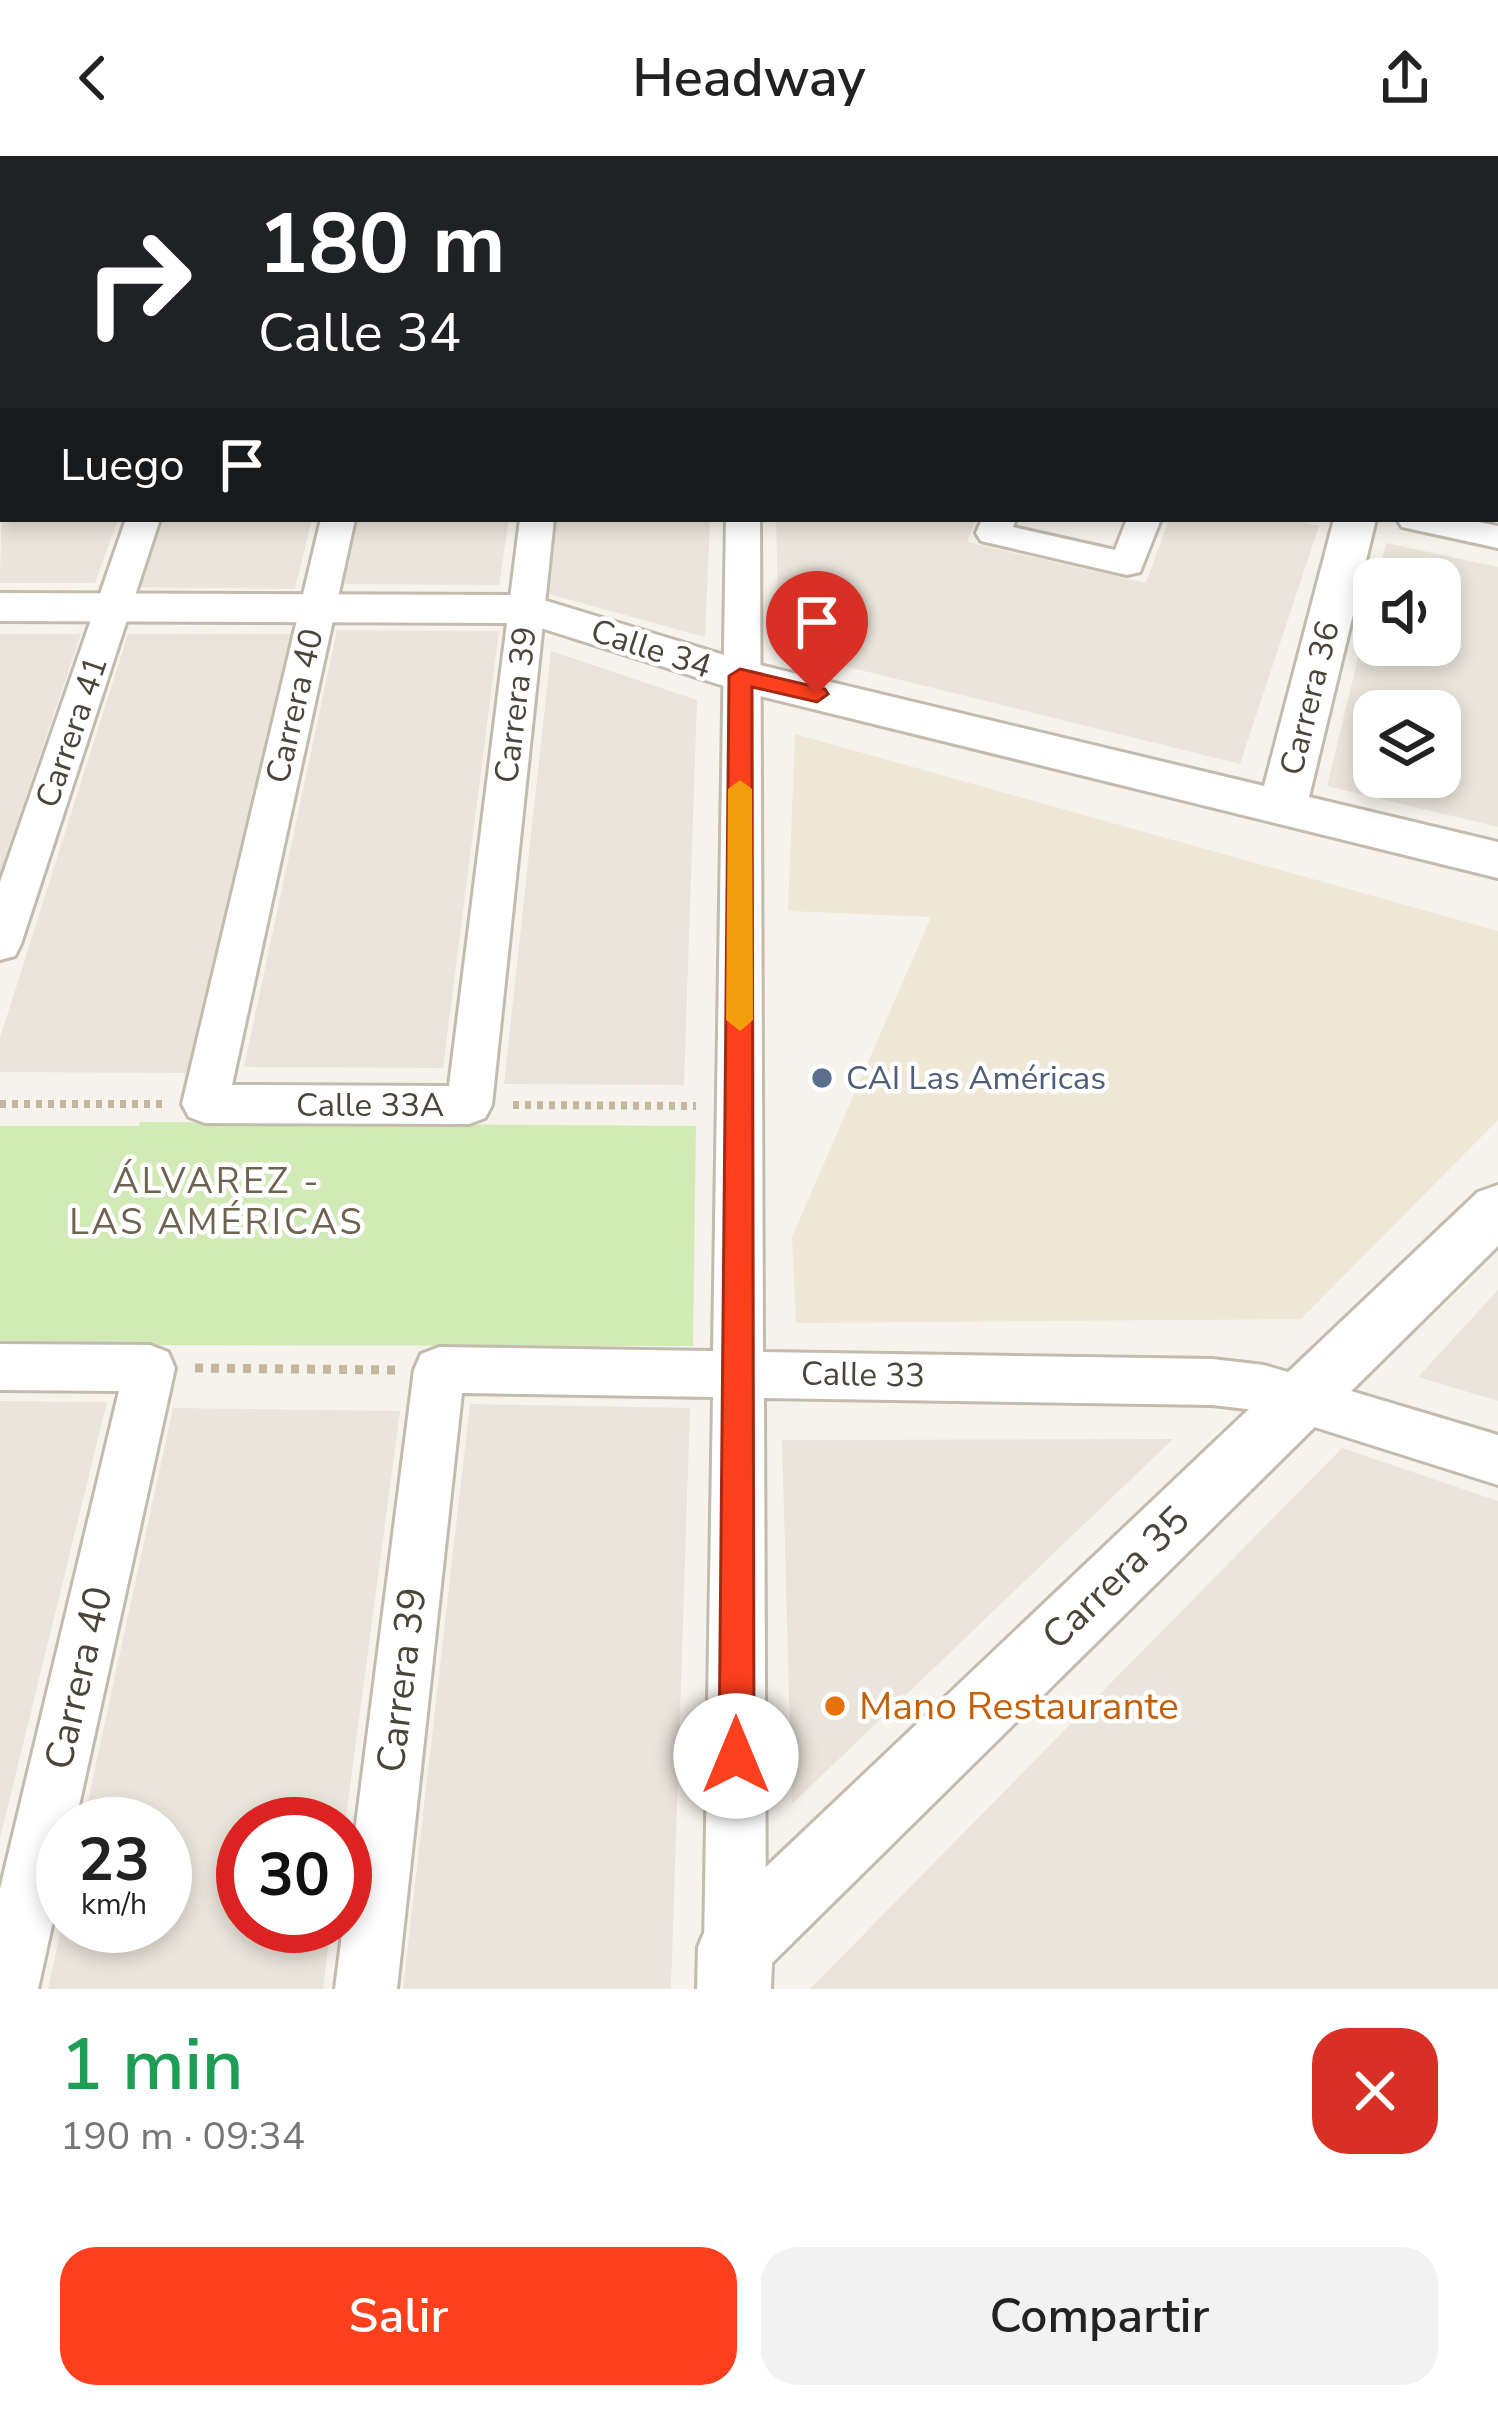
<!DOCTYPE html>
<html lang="es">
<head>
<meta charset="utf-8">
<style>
	:root { --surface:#fff; --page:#f2f2f2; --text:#222; --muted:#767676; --accent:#fc3f1d }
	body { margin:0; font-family:"Nunito Sans",sans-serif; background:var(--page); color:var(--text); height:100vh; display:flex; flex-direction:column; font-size:45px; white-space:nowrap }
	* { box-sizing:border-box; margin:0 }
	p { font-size:39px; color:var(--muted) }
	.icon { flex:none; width:66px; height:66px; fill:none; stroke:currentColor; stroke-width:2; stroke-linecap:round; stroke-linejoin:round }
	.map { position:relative; height:1833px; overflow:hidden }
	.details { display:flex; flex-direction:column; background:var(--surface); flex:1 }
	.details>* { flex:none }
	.banner { position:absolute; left:0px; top:0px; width:1500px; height:366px; box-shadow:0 6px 18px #0003; background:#202124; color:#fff; overflow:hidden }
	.buttons { position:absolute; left:1353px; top:402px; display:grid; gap:24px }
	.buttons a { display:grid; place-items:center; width:108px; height:108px; border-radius:24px; background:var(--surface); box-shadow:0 6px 18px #0003; font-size:60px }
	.speed { position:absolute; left:36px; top:1641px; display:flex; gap:24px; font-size:60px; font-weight:700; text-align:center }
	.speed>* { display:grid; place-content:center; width:156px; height:156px; border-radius:50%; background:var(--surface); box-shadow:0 6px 18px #0003; line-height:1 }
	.speed small { font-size:30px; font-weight:400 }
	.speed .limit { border:18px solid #d22; background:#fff; color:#111 }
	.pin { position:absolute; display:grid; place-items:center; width:102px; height:102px; color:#fff; margin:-123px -51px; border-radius:50% 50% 50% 0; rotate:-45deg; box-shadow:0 0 12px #0007 }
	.pin .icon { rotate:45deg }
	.me { position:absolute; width:132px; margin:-66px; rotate:0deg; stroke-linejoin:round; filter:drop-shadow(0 0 9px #0008) }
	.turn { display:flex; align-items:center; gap:42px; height:252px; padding:0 60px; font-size:54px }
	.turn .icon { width:156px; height:156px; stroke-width:2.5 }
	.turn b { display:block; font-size:84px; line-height:102px }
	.then { display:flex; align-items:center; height:114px; padding:0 60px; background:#0003; gap:24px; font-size:45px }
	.round { display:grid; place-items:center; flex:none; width:126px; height:126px; border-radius:36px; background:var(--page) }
	.headline { display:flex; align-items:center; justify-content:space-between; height:204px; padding:0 60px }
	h1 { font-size:72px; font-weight:600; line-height:90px; color:#1e9e55 }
	.button { display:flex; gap:24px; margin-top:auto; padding:24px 60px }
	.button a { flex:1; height:138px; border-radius:36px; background:var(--accent); color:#fff; font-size:48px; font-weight:600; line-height:138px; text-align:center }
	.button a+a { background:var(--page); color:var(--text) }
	header { display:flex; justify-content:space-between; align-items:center; height:156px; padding:0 60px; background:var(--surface); font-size:54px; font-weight:600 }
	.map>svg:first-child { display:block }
	.residential { fill:#eae5da; fill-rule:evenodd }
	.education { fill:#efe8d6 }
	.green { fill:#d2eab5 }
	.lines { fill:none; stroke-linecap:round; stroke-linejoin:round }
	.minor-casing { stroke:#c2bbae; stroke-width:6 }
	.tertiary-casing { stroke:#c2bbae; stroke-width:6 }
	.path-far1 { stroke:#c4b79f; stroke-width:8; stroke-dasharray:6 6; stroke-linecap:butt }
	.path { stroke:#c4b79f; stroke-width:9; stroke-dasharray:8 8; stroke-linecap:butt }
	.minor { fill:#fff; fill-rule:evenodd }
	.tertiary { fill:#fff; fill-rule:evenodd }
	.route { fill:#fc3f1d; stroke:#a42913; stroke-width:3 }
	.slow { fill:#f59e0b }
	.service-dot { fill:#5c6f8a; stroke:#fff; stroke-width:4.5 }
	.food-dot { fill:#e8710a; stroke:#fff; stroke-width:4.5 }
	.labels { text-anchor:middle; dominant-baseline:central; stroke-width:9; stroke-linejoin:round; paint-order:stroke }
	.street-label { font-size:33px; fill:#4b4439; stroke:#fff }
	.service-label { font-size:33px; fill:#4e5e75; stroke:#fff; text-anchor:start }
	.neighbourhood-label { font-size:36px; letter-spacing:3px; fill:#6e6250; stroke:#fff }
	.near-street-label { font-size:39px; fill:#4b4439; stroke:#fff }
	.near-food-label { font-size:39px; fill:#c56008; stroke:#fff; text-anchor:start }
</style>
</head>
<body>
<header><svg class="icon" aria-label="back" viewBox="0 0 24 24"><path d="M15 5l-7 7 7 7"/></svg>Headway<svg class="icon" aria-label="share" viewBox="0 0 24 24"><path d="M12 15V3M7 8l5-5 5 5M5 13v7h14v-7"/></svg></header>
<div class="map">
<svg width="1498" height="1833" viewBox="0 0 1498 1833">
	<rect width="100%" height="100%" fill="#f6f3ec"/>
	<path class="residential" d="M3,275V363H118L95,427H0Z
		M162,363H312L295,433L139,431Z
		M351,363H509L499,429L336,428Z
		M556,363H710L705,481L548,438Z
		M776,363H976L967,386L1146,427L1169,363H1287L1319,370L1240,608L779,494Z
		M1386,387L1498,411V671L1327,630L1374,436V489H1440V423H1377ZM1374,555H1440V621H1374Z
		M337,474L499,475L443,912L244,911Z
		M0,478H81L0,717Z
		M128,478H291L188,917L0,916V882Z
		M551,495L697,544L684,929L504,928Z
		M1498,1134V1245L1418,1221Z
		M0,1245L107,1246L0,1682Z
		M470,1248L690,1252L671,1833H403Z
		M173,1252L400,1255L345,1668H243V1770H331L323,1833H48L63,1763V1770H165V1668H83Z
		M1173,1283L792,1648L782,1284Z
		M1342,1292L1498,1345V1833H810Z"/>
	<path class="education" d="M795,578L1498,775V964L1301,1163L796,1167L792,1081L931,761L788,755Z"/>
	<path class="green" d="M0,0H594L597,3H3V81Z
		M140,966L696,970L693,1190L0,1189V970H139Z"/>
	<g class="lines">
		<g class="minor-casing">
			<path id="minor" d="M614,0H643L645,3H616Z
				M868,0H896L866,3Z
				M1149,0H1177L1148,3Z
				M0,84H3V102H0Z
				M3,218V244L0,245V219Z
				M126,363H160L21,788L15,800L0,804V726Z
				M321,363H355L232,929L449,930L520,363H554L492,949L485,962L469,968L205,967L189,961L182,948Z
				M726,363H760L763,1196L1212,1203L1264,1209L1498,1279V1329L1264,1255L1212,1249L764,1242L766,1791L757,1813L735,1822L713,1813L704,1791L713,1241L462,1237L397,1833H335L414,1214L421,1198L439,1191L713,1195Z
				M982,363H1016L1013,371L1115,394L1127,363H1161L1140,416L1127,419L981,385L976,377Z
				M1397,363H1465L1498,370V392L1402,371Z
				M0,1188L150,1189L168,1196L175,1212L75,1668H63V1720L38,1833H0V1733L119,1235L0,1234Z"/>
		</g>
		<g class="tertiary-casing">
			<path id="tertiary" d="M1430,0H1464L1429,3Z
				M1497,145H1498V168H1497Z
				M1334,363H1376L1309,641L1498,686V722L740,535L525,467L0,465V437L527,439L747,506L1264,630Z
				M1498,1029V1090L772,1807L771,1833H697L698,1791L709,1765L1478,1036Z"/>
		</g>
		<path class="path-far1" d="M0,948H166
			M513,949L696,950"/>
		<path class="path" d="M195,1212L396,1214"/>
		<use href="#minor" class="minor"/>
		<use href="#tertiary" class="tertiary"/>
	</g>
	<path class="route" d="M740,513L825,533L828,538L817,546L752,531L754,1600L749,1612L736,1617L724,1612L719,1600L729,520Z"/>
	<path class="slow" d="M740,624L752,633L753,864L740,875L726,864L728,633Z"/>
	<circle class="service-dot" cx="822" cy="922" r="12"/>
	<circle class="food-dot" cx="835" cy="1550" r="12"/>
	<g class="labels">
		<g class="street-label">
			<text transform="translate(651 493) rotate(18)">Calle 34</text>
			<text transform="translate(1310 542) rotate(-76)">Carrera 36</text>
			<text transform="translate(516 549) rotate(-83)">Carrera 39</text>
			<text transform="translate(295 550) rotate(-77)">Carrera 40</text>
			<text transform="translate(72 576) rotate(-71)">Carrera 41</text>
			<text x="370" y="949">Calle 33A</text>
			<text transform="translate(863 1219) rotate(1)">Calle 33</text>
		</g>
		<g class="service-label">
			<text x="846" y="922">CAI Las Américas</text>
		</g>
		<g class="neighbourhood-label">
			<text x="217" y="1025">ÁLVAREZ -<tspan x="217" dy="41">LAS AMÉRICAS</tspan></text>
		</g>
		<g class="near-street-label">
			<text transform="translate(1116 1422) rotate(-44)">Carrera 35</text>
			<text transform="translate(79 1522) rotate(-77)">Carrera 40</text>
			<text transform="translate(402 1524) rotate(-83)">Carrera 39</text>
		</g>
		<g class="near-food-label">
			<text x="859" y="1550">Mano Restaurante</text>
		</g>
	</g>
</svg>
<div class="buttons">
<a><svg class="icon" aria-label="sound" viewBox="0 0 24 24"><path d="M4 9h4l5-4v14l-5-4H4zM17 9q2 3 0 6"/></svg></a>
<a><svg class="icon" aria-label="layers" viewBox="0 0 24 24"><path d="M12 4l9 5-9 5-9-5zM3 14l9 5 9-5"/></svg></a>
</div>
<div class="speed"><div>23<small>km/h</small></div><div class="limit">30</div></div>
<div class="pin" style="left:817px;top:538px;background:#d93025"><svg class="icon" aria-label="arrive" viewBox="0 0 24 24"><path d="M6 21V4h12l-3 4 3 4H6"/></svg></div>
<svg class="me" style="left:736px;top:1600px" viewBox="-20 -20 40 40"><circle r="19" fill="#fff"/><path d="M0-13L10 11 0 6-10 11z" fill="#fc3f1d"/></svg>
<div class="banner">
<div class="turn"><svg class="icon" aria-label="right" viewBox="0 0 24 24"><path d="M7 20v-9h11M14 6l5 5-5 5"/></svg><div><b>180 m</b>Calle 34</div></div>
<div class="then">Luego<svg class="icon" aria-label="arrive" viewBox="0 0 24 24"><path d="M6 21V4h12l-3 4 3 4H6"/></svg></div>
</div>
</div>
<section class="details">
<div class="headline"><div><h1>1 min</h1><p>190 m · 09:34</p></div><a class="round" style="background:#d93025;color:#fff"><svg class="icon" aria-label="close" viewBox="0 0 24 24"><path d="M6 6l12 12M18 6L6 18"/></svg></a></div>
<div class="button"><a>Salir</a><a>Compartir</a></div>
</section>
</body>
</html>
